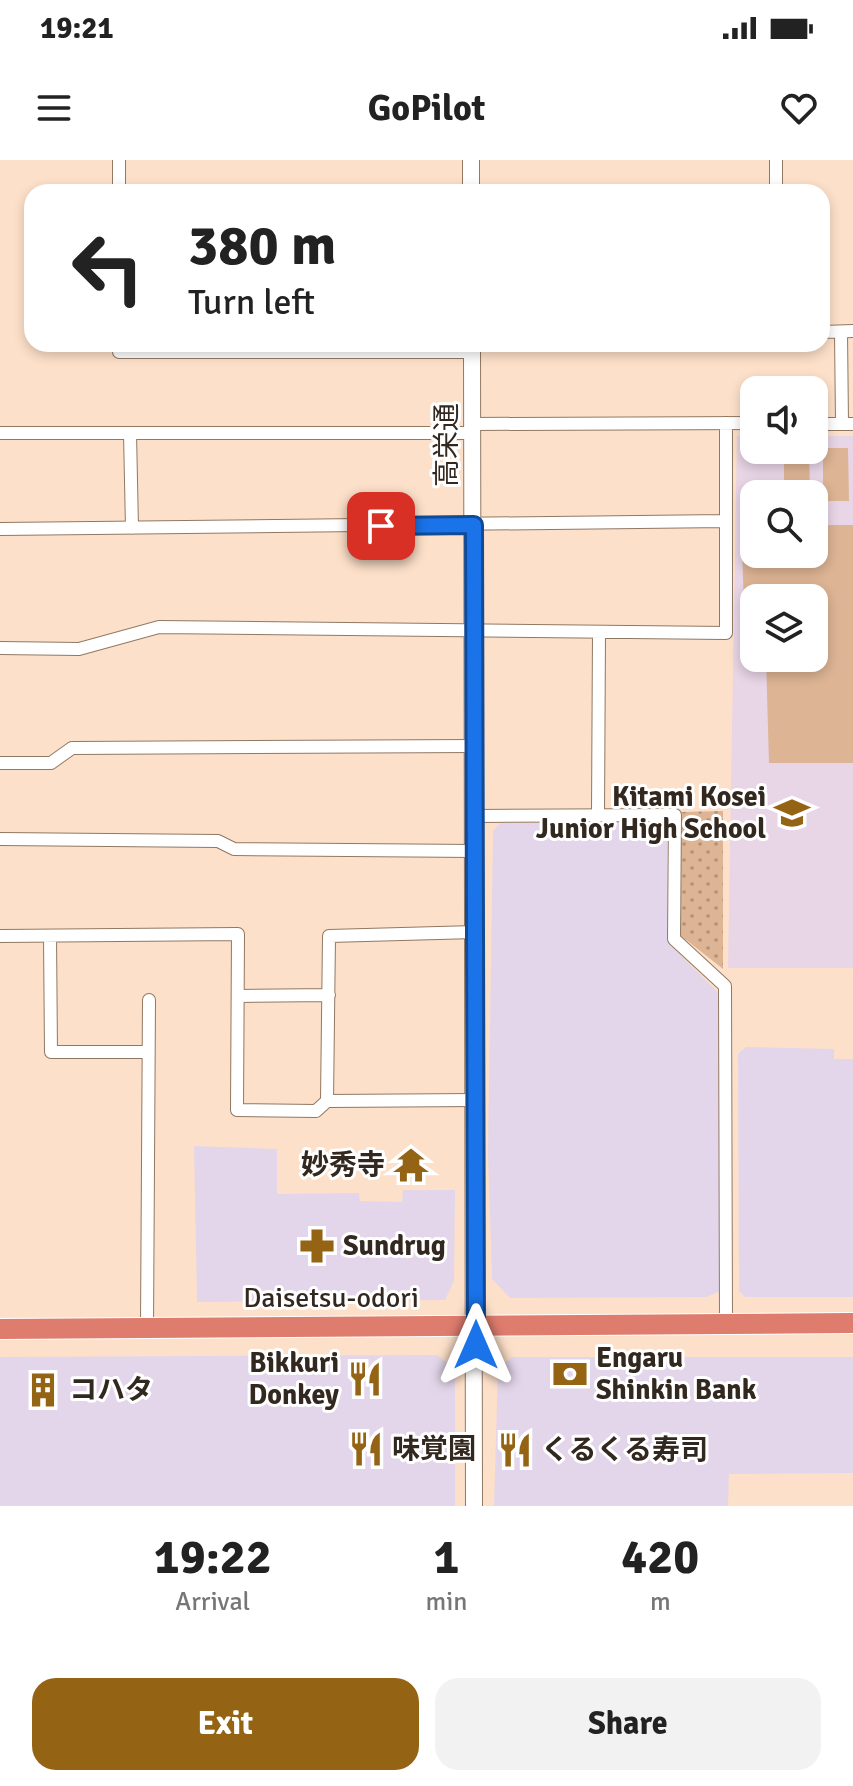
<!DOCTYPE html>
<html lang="en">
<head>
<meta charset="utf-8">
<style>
	:root { --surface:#fff; --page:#f2f2f2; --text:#222; --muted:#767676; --accent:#946414 }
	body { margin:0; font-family:Signika,"Noto Sans JP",sans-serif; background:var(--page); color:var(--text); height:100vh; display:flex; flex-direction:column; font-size:30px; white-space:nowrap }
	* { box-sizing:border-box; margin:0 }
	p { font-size:26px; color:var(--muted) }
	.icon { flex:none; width:44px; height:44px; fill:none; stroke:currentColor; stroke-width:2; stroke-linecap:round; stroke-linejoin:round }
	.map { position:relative; height:1346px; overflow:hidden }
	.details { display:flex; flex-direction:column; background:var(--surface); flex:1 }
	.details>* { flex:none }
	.banner { position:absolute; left:24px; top:24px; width:806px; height:168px; border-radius:24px; box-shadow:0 4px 12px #0003; background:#fff; color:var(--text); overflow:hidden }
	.fabs { position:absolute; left:740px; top:216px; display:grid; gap:16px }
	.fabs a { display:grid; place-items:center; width:88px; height:88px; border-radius:16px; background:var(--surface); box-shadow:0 4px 12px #0003; font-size:40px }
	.pin { position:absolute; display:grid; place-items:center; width:68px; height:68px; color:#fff; margin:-34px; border-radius:16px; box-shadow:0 4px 12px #0006 }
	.me { position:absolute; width:88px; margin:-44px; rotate:0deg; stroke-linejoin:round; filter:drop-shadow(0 0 6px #0008) }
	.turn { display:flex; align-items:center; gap:28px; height:168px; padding:0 32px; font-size:36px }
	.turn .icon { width:104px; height:104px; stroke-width:2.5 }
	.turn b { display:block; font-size:56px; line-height:68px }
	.eta { display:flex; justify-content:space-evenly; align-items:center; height:136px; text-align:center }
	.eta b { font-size:48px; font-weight:700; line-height:56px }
	.cta { display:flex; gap:16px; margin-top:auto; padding:16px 32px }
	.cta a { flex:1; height:92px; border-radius:24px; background:var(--accent); color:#fff; font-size:32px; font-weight:700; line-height:92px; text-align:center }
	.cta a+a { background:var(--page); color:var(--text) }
	.status { display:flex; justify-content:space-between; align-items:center; height:56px; padding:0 40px; background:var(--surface); direction:ltr }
	.status svg { height:22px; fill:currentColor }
	header { display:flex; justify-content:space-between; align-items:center; height:104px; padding:0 32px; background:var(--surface); font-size:36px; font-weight:700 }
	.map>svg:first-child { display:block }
	.commercial { fill:#e3d6ea }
	.education { fill:#e8d5e6; fill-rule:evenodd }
	.park { fill:url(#park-dots) }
	.garden { fill:#ddb494 }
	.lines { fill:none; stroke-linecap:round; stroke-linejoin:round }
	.minor-casing { stroke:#917863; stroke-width:14 }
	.tertiary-casing { stroke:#917863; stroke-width:18 }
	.trunk-casing { stroke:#fff; stroke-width:22 }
	.minor { stroke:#fff; stroke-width:12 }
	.tertiary { stroke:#fff; stroke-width:16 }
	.trunk { stroke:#de7c6e; stroke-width:20 }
	.route-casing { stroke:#114b97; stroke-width:20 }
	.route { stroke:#1a73e8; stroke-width:14 }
	.labels { text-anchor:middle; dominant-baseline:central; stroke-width:6; stroke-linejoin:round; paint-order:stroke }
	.street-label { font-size:28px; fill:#33281f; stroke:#fff }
	.poi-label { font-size:28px; font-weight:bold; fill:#33281f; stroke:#fff; text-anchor:start }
</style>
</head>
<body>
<div class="status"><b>19:21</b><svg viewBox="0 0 49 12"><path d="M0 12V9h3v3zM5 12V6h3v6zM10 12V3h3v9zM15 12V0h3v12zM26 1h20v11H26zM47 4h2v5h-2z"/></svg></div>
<header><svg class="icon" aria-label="menu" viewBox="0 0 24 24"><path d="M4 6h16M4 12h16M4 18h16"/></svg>GoPilot<svg class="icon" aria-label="heart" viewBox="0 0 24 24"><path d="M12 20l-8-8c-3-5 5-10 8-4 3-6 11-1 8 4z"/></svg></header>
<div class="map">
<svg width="853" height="1346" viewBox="0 0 853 1346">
	<defs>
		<pattern id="park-dots" width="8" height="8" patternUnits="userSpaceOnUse" patternTransform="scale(2)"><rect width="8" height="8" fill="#ddb494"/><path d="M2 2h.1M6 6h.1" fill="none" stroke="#b49278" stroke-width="1.8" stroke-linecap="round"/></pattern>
	</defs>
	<rect width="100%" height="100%" fill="#fde0c9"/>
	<path class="commercial" d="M660,662L667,669V782L718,832L720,1131L707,1137L510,1138L492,1119L488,991L493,671L500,663Z
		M746,887L834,889V899H853V1137H745L739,1131L738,894Z
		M194,986L277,989V1034L359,1033L360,1041L402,1042L403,1030H455L454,1121L445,1140L197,1142Z
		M437,1195L455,1209V1346H0V1197Z
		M513,1197H853V1313L729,1314L728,1346H494L498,1207Z"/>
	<path class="education" d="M737,276H754V290H814V276H853V808H728ZM754,334H814V394H754ZM754,438H814V498H754Z"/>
	<path class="park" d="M723,651V809L680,775L679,652Z"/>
	<path class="garden" d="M823,288H848L849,341H823Z
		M784,290H809L810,334H784Z
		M814,365H853V603H769L766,498H814V438H754V469L744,445L742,390L754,375V394H814Z"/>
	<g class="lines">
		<g class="minor-casing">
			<path id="minor" d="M119,0V32
				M776,0V32
				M822,172L853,171
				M841,172L842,264
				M119,184V192H473
				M473,264L754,263
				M814,264H853
				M0,273H472
				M130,273L132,368
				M0,369L725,361
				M0,488L79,489L159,467L726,473V263
				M0,603H51L72,588L474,586
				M598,655L599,473
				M474,656L675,655L674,779L725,826L726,1162
				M0,679L218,681L234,689L475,691
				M0,776L238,774L237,950L316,951L327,941L476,940
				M50,776L51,892H148
				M238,836L329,835
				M327,941L329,776L475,772
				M147,1166L149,840"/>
		</g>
		<g class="tertiary-casing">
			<path id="tertiary" d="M471,0V32
				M472,184L474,1346"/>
		</g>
		<g class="trunk-casing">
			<path id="trunk" d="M0,1169L853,1163"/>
		</g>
		<use href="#minor" class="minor"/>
		<use href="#tertiary" class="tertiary"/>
		<use href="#trunk" class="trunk"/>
	</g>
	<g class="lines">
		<g class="route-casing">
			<path id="route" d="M381,366L474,365L476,1185"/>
		</g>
		<use href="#route" class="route"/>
	</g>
	<defs>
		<g id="school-bare" transform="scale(2.76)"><path d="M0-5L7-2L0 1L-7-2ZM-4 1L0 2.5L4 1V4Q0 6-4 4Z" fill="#946414" stroke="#fff" stroke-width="2.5" paint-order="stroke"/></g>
		<g id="temple-bare" transform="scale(2.76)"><path d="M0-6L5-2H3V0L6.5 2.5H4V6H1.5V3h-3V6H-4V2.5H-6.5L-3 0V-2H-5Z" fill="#946414" stroke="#fff" stroke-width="2.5" paint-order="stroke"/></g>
		<g id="pharmacy-bare" transform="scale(2.76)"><path d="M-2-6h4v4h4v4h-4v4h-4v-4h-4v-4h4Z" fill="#946414" stroke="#fff" stroke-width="2.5" paint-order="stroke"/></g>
		<g id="bank-bare" transform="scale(2.76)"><path d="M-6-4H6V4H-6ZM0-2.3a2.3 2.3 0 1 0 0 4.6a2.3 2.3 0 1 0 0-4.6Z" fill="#946414" stroke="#fff" stroke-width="2.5" paint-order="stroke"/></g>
		<g id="restaurant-bare" transform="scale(2.76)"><path d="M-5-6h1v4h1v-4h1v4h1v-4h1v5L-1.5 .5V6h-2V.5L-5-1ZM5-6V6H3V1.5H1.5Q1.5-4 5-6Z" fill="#946414" stroke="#fff" stroke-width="2.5" paint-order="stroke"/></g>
		<g id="building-bare" transform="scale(2.76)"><path d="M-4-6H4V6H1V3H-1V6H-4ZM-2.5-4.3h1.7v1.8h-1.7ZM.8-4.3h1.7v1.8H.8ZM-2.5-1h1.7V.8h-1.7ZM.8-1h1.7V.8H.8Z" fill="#946414" stroke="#fff" stroke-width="2.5" paint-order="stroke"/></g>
	</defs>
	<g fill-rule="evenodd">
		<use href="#school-bare" x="792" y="653"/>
		<use href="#temple-bare" x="411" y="1005"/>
		<use href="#pharmacy-bare" x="317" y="1086"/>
		<use href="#bank-bare" x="570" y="1214"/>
		<use href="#restaurant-bare" x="365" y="1219"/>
		<use href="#building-bare" x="43" y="1230"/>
		<use href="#restaurant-bare" x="366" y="1289"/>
		<use href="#restaurant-bare" x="515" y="1290"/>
	</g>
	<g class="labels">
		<g class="street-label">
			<text transform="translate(447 285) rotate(-90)">高栄通</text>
			<text x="331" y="1138">Daisetsu-odori</text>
		</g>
		<g class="poi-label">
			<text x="766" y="637" text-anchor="end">Kitami Kosei<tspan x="766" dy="32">Junior High School</tspan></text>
			<text x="385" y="1005" text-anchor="end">妙秀寺</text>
			<text x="343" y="1086">Sundrug</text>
			<text x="596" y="1198">Engaru<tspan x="596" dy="32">Shinkin Bank</tspan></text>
			<text x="339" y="1203" text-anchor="end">Bikkuri<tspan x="339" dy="32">Donkey</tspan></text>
			<text x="69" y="1230">コハタ</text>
			<text x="392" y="1289">味覚園</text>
			<text x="541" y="1290">くるくる寿司</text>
		</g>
	</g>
</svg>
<div class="fabs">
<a><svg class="icon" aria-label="sound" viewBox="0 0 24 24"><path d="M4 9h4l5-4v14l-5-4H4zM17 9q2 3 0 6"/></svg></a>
<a><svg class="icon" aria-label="search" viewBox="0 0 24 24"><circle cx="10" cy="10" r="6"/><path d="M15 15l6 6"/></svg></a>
<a><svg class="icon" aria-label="layers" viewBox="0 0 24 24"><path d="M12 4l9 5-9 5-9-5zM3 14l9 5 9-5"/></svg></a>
</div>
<div class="pin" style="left:381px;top:366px;background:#d93025"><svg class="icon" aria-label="arrive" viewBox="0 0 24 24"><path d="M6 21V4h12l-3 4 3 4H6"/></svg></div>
<svg class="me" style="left:476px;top:1185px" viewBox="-20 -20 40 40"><path d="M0-17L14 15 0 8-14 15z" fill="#1a73e8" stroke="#fff" stroke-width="4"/></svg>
<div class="banner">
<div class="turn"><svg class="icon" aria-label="left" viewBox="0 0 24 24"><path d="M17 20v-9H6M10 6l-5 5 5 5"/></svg><div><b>380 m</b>Turn left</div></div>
</div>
</div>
<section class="details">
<div class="eta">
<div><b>19:22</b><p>Arrival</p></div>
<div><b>1</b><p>min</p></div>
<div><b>420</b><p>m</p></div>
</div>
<div class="cta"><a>Exit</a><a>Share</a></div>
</section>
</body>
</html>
